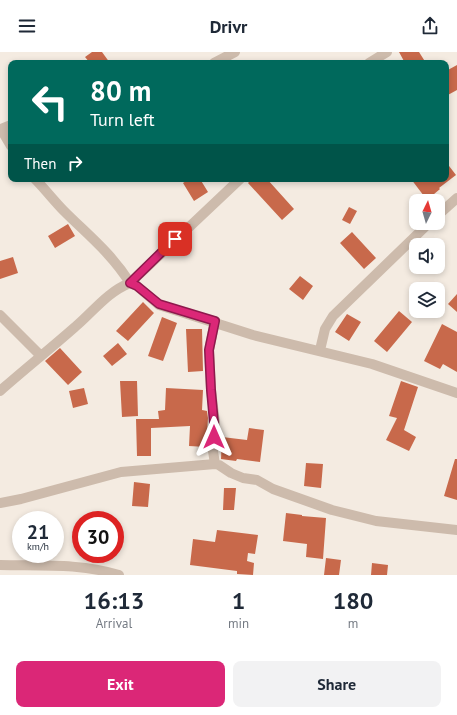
<!DOCTYPE html>
<html lang="en">
<head>
<meta charset="utf-8">
<style>
	:root { --surface:#fff; --page:#f2f2f3; --text:#1f2937; --muted:#747a83; --accent:#db2777 }
	body { margin:0; font-family:"PT Sans",sans-serif; background:var(--page); color:var(--text); height:100vh; display:flex; flex-direction:column; font-size:15px; white-space:nowrap }
	* { box-sizing:border-box; margin:0 }
	p { font-size:13px; color:var(--muted) }
	.icon { flex:none; width:22px; height:22px; fill:none; stroke:currentColor; stroke-width:2; stroke-linecap:round; stroke-linejoin:round }
	.map { position:relative; height:523px; overflow:hidden }
	.sheet { display:flex; flex-direction:column; background:var(--surface); flex:1 }
	.sheet>* { flex:none }
	.hud { position:absolute; left:8px; top:8px; width:441px; height:122px; border-radius:8px; box-shadow:0 2px 6px #0003; background:#00695c; color:#fff; overflow:hidden }
	.needle { width:26px; rotate:5deg }
	.buttons { position:absolute; left:409px; top:142px; display:grid; gap:8px }
	.buttons a { display:grid; place-items:center; width:36px; height:36px; border-radius:8px; background:var(--surface); box-shadow:0 2px 6px #0003; font-size:20px }
	.speed { position:absolute; left:12px; top:459px; display:flex; gap:8px; font-size:20px; font-weight:700; text-align:center }
	.speed>* { display:grid; place-content:center; width:52px; height:52px; border-radius:50%; background:var(--surface); box-shadow:0 2px 6px #0003; line-height:1 }
	.speed small { font-size:10px; font-weight:400 }
	.speed .limit { border:6px solid #d22; background:#fff; color:#111 }
	.pin { position:absolute; display:grid; place-items:center; width:34px; height:34px; color:#fff; margin:-17px; border-radius:8px; box-shadow:0 2px 6px #0006 }
	.me { position:absolute; width:44px; margin:-22px; rotate:0deg; stroke-linejoin:round; filter:drop-shadow(0 0 3px #0008) }
	.turn { display:flex; align-items:center; gap:14px; height:84px; padding:0 16px; font-size:18px }
	.turn .icon { width:52px; height:52px; stroke-width:2.5 }
	.turn b { display:block; font-size:28px; line-height:34px }
	.then { display:flex; align-items:center; height:38px; padding:0 16px; background:#0003; gap:8px; font-size:15px }
	.eta { display:flex; justify-content:space-evenly; align-items:center; height:68px; text-align:center }
	.eta b { font-size:24px; font-weight:600; line-height:28px }
	.button { display:flex; gap:8px; margin-top:auto; padding:8px 16px }
	.button a { flex:1; height:46px; border-radius:8px; background:var(--accent); color:#fff; font-size:16px; font-weight:600; line-height:46px; text-align:center }
	.button a+a { background:var(--page); color:var(--text) }
	header { display:flex; justify-content:space-between; align-items:center; height:52px; padding:0 16px; background:var(--surface); font-size:18px; font-weight:600 }
	.map>svg:first-child { display:block }
	.building { fill:#c8694b }
	.lines { fill:none; stroke-linecap:round; stroke-linejoin:round }
	.minor { stroke:#cdbbac; stroke-width:10 }
	.route-casing { stroke:#8e194d; stroke-width:10 }
	.route { stroke:#db2777; stroke-width:7 }
</style>
</head>
<body>
<header><svg class="icon" aria-label="menu" viewBox="0 0 24 24"><path d="M4 6h16M4 12h16M4 18h16"/></svg>Drivr<svg class="icon" aria-label="share" viewBox="0 0 24 24"><path d="M12 15V3M7 8l5-5 5 5M5 13v7h14v-7"/></svg></header>
<div class="map">
<svg width="457" height="523" viewBox="0 0 457 523">
	<rect width="100%" height="100%" fill="#f4ebe1"/>
	<path class="building" d="M92,0H102L110,11H90L85,5Z
		M399,0H419L426,11H405Z
		M457,13V38L446,44V19Z
		M446,110L456,123L439,136L440,137L427,148L411,127H446Z
		M189,127H200L208,140L194,149L183,131Z
		M252,127H267L294,157L282,168L248,131Z
		M349,155L357,159L350,172L342,168Z
		M68,172L75,184L55,196L48,184Z
		M352,180L376,206L364,217L340,191Z
		M13,205L18,221L0,227V209Z
		M300,224L313,234L303,248L289,237Z
		M457,242V260L448,252Z
		M143,250L154,261L128,289L116,279Z
		M399,259L412,270L387,300L374,289Z
		M347,262L361,270L349,289L335,280Z
		M162,265L177,271L163,309L148,304Z
		M442,272L457,280V320L443,312L440,317L424,309Z
		M186,277H202L203,319L188,320Z
		M118,291L127,302L112,314L103,304Z
		M60,296L82,320L68,333L45,309Z
		M120,329H137L138,364L122,365Z
		M401,329L418,335L404,378L416,385L409,399L386,388L397,366L389,364Z
		M84,336L88,352L73,356L69,339Z
		M166,336L203,338L202,358L207,359L208,366L206,395L189,394L190,374L151,376V404H137L136,367H159L158,359L165,358Z
		M249,376L264,378L260,410L237,407L236,409L221,407L222,385L247,388Z
		M455,407H457V448L444,444Z
		M306,411L323,412L321,436L304,434Z
		M134,430L150,432L148,455L132,454Z
		M224,436H236L234,458H223Z
		M286,461L302,463V464L326,466L323,507L306,505L307,492L283,489Z
		M217,478L258,483L255,502L248,501L247,509L254,511L253,523L237,522V519L190,513L193,487L215,490Z
		M326,506L341,508L339,523H324Z
		M372,511L388,513L387,523H371Z"/>
	<g class="lines">
		<path class="minor" d="M214,11L235,0
			M369,11L387,0
			M0,77H1L11,94
			M1,77L11,73
			M35,127C45,137 54,149 64,159C88,183 112,202 130,231L240,127
			M438,163L457,146
			M0,263L41,304
			M320,298L325,277L333,264L429,171
			M0,339C25,317 50,297 75,275C93,260 107,240 130,231L137,234L159,253L253,283L372,312L457,341
			M215,412L213,399L215,371L211,338L209,298L215,269
			M0,451L21,447L121,420L215,412L219,413L231,421L243,426L257,428L273,437L332,458L376,469L457,478
			M0,513C39,514 81,511 119,523"/>
	</g>
	<g class="lines">
		<g class="route-casing">
			<path id="route" d="M175,187L130,231L137,234L159,252L215,269L209,298L211,338L214,371V385"/>
		</g>
		<use href="#route" class="route"/>
	</g>
</svg>
<div class="buttons">
<a><svg class="needle" viewBox="-14 -14 28 28"><path d="M0-13l5 13h-10z" fill="#e53935"/><path d="M0 13l5-13h-10z" fill="#747a83"/></svg></a>
<a><svg class="icon" aria-label="sound" viewBox="0 0 24 24"><path d="M4 9h4l5-4v14l-5-4H4zM17 9q2 3 0 6"/></svg></a>
<a><svg class="icon" aria-label="layers" viewBox="0 0 24 24"><path d="M12 4l9 5-9 5-9-5zM3 14l9 5 9-5"/></svg></a>
</div>
<div class="speed"><div>21<small>km/h</small></div><div class="limit">30</div></div>
<div class="pin" style="left:175px;top:187px;background:#d93025"><svg class="icon" aria-label="arrive" viewBox="0 0 24 24"><path d="M6 21V4h12l-3 4 3 4H6"/></svg></div>
<svg class="me" style="left:214px;top:385px" viewBox="-20 -20 40 40"><path d="M0-17L14 15 0 8-14 15z" fill="#db2777" stroke="#fff" stroke-width="4"/></svg>
<div class="hud">
<div class="turn"><svg class="icon" aria-label="left" viewBox="0 0 24 24"><path d="M17 20v-9H6M10 6l-5 5 5 5"/></svg><div><b>80 m</b>Turn left</div></div>
<div class="then">Then<svg class="icon" aria-label="right" viewBox="0 0 24 24"><path d="M7 20v-9h11M14 6l5 5-5 5"/></svg></div>
</div>
</div>
<section class="sheet">
<div class="eta">
<div><b>16:13</b><p>Arrival</p></div>
<div><b>1</b><p>min</p></div>
<div><b>180</b><p>m</p></div>
</div>
<div class="button"><a>Exit</a><a>Share</a></div>
</section>
</body>
</html>
